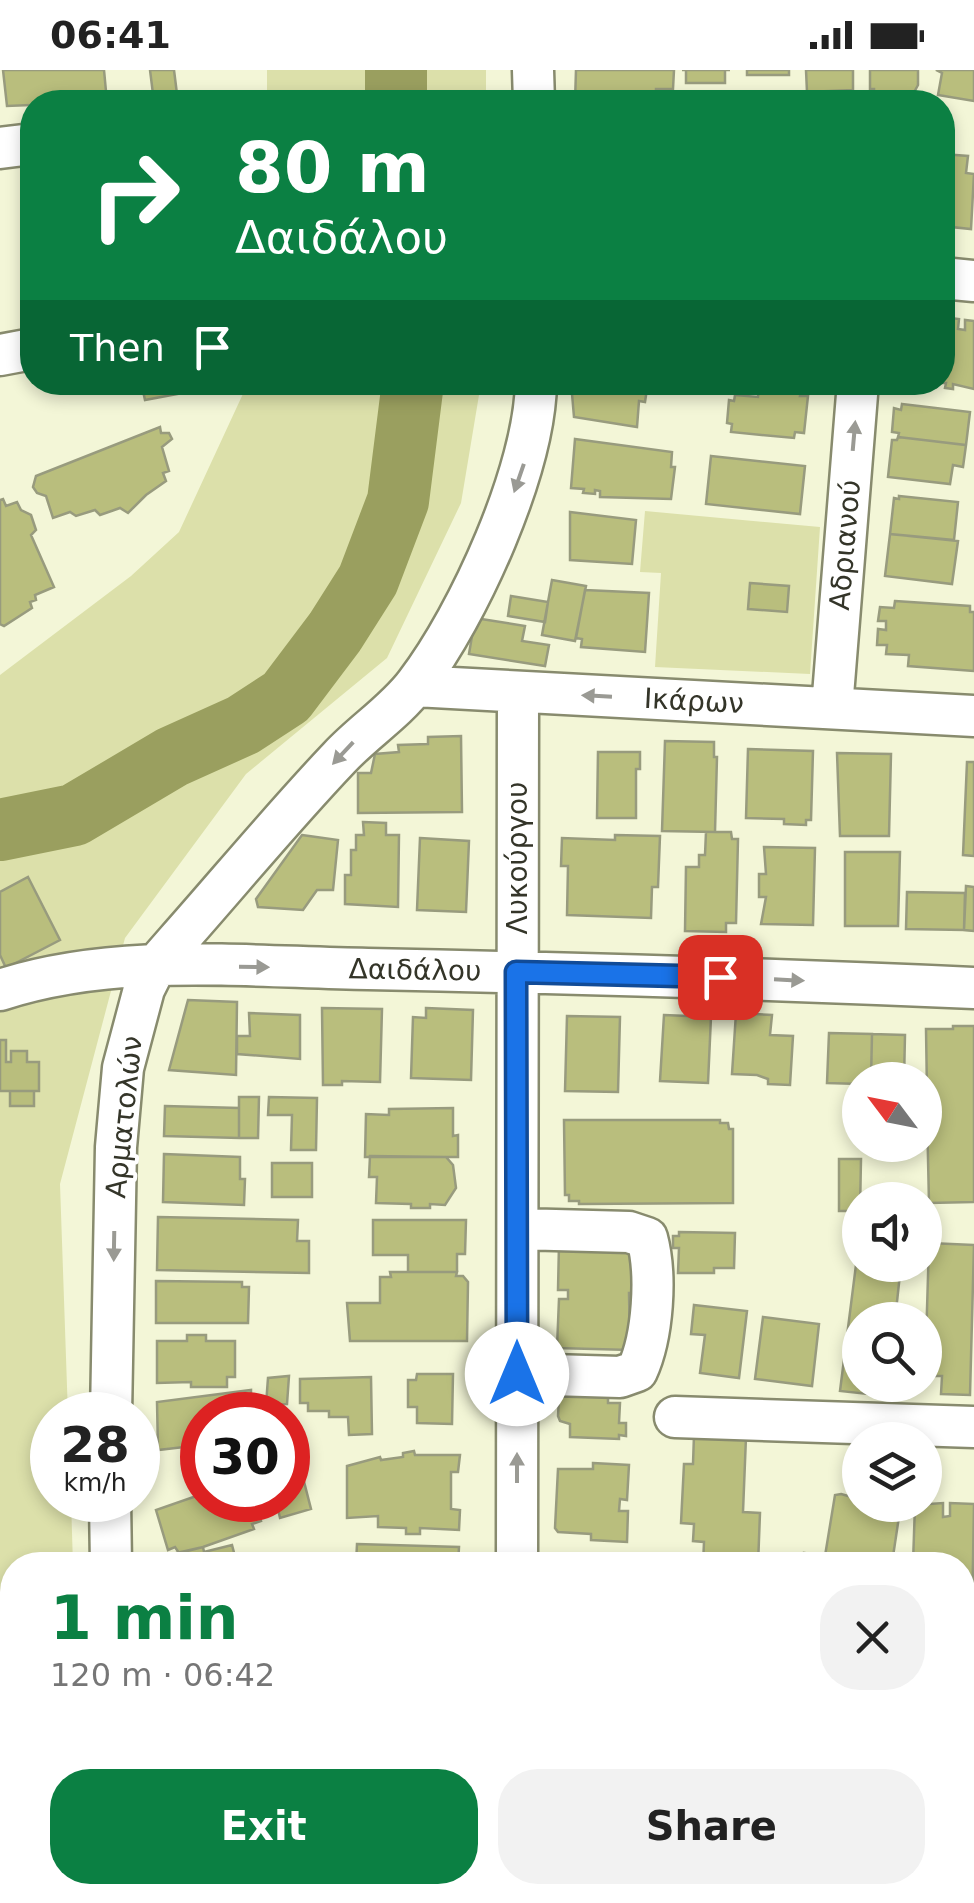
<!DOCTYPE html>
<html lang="en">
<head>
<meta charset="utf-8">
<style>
	:root { --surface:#fff; --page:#f2f2f2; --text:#222; --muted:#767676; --accent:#0b8043 }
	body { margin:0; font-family:"DejaVu Sans",sans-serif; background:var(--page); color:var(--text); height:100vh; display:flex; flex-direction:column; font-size:38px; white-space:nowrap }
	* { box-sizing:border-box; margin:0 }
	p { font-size:32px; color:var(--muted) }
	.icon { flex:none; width:55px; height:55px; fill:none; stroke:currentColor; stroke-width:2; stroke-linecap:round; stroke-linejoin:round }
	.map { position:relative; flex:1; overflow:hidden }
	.details { position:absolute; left:0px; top:1482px; width:975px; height:352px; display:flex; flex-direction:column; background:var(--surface); border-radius:40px 40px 0 0; box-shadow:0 5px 15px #0003 }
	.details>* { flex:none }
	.top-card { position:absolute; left:20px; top:20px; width:935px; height:305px; border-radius:40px; box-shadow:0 5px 15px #0003; background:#0b8043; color:#fff; overflow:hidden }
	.needle { width:65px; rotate:302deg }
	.tools { position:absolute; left:842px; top:992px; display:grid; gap:20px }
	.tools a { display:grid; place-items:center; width:100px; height:100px; border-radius:50%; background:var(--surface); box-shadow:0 5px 15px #0003; font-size:50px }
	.speed { position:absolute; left:30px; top:1322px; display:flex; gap:20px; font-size:50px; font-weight:700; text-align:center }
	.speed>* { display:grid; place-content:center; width:130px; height:130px; border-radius:50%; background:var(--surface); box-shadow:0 5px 15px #0003; line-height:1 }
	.speed small { font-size:25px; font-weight:400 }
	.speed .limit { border:15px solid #d22; background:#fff; color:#111 }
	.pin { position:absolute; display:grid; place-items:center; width:85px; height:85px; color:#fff; margin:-42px; border-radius:20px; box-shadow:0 5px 15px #0006 }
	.me { position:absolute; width:110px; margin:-55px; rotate:0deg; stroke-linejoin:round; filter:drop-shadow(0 0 8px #0008) }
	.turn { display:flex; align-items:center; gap:35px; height:210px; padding:0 50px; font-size:45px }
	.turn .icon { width:130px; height:130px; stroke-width:2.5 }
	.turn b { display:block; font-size:70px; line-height:85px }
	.then { display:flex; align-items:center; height:95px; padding:0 50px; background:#0003; gap:20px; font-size:38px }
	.round { display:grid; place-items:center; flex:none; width:105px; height:105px; border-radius:40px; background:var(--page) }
	.head { display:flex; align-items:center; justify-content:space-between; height:170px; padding:0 50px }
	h1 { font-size:60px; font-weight:800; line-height:75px; color:var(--accent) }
	.button { display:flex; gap:20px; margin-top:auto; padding:20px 50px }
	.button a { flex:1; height:115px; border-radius:40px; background:var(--accent); color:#fff; font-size:40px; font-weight:800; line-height:115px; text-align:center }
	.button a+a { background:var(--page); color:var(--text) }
	.status { display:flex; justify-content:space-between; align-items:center; height:70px; padding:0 50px; background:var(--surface); direction:ltr }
	.status svg { height:28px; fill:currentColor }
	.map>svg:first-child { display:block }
	.green { fill:#dce0aa }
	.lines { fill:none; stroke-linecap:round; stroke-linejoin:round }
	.river { stroke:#9a9f5f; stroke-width:62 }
	.building { fill:#b9be7d; stroke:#989b7e; stroke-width:2.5 }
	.minor-casing { stroke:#888b6e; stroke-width:45 }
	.minor { stroke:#fff; stroke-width:40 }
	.oneway { fill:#9a9a94 }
	.route-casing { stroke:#114b97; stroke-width:25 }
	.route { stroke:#1a73e8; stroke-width:18 }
	.labels { text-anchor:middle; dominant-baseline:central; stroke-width:8; stroke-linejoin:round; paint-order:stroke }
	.street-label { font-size:28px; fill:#343529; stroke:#fff }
</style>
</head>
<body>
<div class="status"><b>06:41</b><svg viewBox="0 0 49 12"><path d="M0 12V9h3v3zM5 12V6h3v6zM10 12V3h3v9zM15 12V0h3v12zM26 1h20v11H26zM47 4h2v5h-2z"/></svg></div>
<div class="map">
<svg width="974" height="1833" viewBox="0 0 974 1833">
	<rect width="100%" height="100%" fill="#f3f6d7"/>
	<path class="green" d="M267,0H486V32H267Z
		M248,313H481L461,433L387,588L246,704L125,868L60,1114L68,1345H52V1430H71L73,1495H12V1822L72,1823L70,1833H0V605L131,506L179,462Z
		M645,441L820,457L810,604L655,597L661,503L640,502Z"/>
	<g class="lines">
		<path class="river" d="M396,0V32
			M0,760L74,745L172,687L243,655L286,627L335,562L368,510L398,431L413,312"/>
	</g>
	<path class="building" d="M3,0H104L107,32L7,36Z
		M150,0H174L178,32H154Z
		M576,0H674L673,19H656L655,32H575Z
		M682,0H730H725V13H686V0Z
		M747,0H789V5H747Z
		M806,0H853V20L807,22Z
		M870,0H918V15L912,26H874V19H870Z
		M936,0H974V31L938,25L942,3Z
		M942,84L968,86L966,103L974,104L971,159L942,156Z
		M942,247L959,249L958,259L965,260V250L974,251V319L953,314V319L945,318L946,313H937L936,317L925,315L926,312H942Z
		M141,312H186L188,322L145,330Z
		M571,312H648L645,332L639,331L637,357L574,347Z
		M759,316L801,321L800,326H808L804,363L795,362L794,368L731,362L732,354L727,353L729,330L734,331L735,325L758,327Z
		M902,334L970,342L966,375L898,367L899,363L892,362L894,338L901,340Z
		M160,357L161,363H169L172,369L162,377L169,401L163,403L166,411L146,425L128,443L120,438L100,445L95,440L76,446L70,442L53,448L46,426L37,423L33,417L36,406Z
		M898,367L966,375L963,397L953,395L950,414L888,407L892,370H897Z
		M575,369L672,382L671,397H675L671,429L600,427V421L595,420V424L583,423L584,419L571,418Z
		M711,386L805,396L800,444L706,434Z
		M899,426L958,432L954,470L890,464L894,428L899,429Z
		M3,429L6,436L17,432L21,440L31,445L36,460L31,465L54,517L35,525L36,530L30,532L32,538L4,556L0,554V430Z
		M570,442L636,450L632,494L570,490Z
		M890,464L958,471L952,514L885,506Z
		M552,510L586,516L575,571L542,565Z
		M750,513L789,516L787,542L748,539Z
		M585,520L649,523L645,582L581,577L582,569L576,568Z
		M511,526L548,532L545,552L508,546Z
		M895,531L970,536V542H974V601L908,596L909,585L886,584L887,575H877L878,559L886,560V551H878L880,537L894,538Z
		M475,548L525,556L522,571L549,575L545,596L469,584Z
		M461,666L462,742L358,743V703H371L375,684L399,682L398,675L428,674V667Z
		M665,671L714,672V687H717L715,762L662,761Z
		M748,679L813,681L811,750H806V755L784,754V749L746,748Z
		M598,682H640V699H636V748H597Z
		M837,683L891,684L889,766H840Z
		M967,692H974V786L963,785Z
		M363,752L386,753V765H399L398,837L345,834V805H351V780H356V765H364Z
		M706,762H731L732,769H738L736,853H726V862L685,861L686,797H699V785H705Z
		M302,765L338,770L333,820H317L303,840L258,837L256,829Z
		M615,765L660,766L658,817H652L651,848L567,845L568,796H561L562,768L615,770Z
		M420,768L469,771L466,842L417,840Z
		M764,777L815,778L813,855L761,854L766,827H759V804H766Z
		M845,782H900L898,856H845Z
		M28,807L60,870L6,898L0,885V822Z
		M966,816L974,817V861L964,860Z
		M907,822L965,823L964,860L906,859Z
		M188,930L237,932L236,1005L169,1000Z
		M322,938L382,939L380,1012L342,1011V1015H323Z
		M426,938L473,940L471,1010L411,1008L413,947L426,948Z
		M249,943L300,945V989L237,984V966H250Z
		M736,943L772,945L770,965L793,966L790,1015L768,1014V1009L757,1005L732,1004Z
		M664,945L711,947L708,1013L660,1011Z
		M567,946L620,947L618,1022L565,1021Z
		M953,956H974V1132L929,1133L927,1043H931V1022L927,1023L926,959H953Z
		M829,963L872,964L871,1010H860V1014L827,1013Z
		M872,964L905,965L904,1010H871Z
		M0,970H6V992H11V981H27V992H39V1021H0Z
		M10,1021H34V1036H10Z
		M239,1027H259L258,1068H239Z
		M269,1027L317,1028L316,1080H291L292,1045H268Z
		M165,1036L239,1038V1068L164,1066Z
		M453,1038V1066L458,1065V1087H365L366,1044L389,1045V1039Z
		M564,1050H720V1053H728L729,1059H733V1133L579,1134V1131H569V1125H565Z
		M164,1084L240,1087V1109H245L244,1135L163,1132Z
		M370,1086L446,1087L453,1095L456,1118L445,1135L430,1134V1138H411V1134L376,1133L377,1107H369Z
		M839,1089H861L860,1141H839Z
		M272,1093H312V1127H272Z
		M158,1147L298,1150L297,1171H309V1203L157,1200Z
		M373,1150H466L465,1184H457V1202H408V1185H373Z
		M679,1162L735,1163L734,1198H714V1203H678L679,1178H673V1166H679Z
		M929,1173L974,1175L970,1325L941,1324L942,1306H925Z
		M559,1174L638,1177L636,1223H629L630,1280L557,1278L559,1229H568V1220H558Z
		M857,1187L860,1188V1195H901L895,1250H860V1315H888L886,1326L840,1321Z
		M390,1202H457L456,1206H463L468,1212L467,1271H350L347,1233H380V1207H391Z
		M156,1211L242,1212V1217H249L248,1253H156Z
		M694,1235L747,1241L739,1308L700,1303L705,1265L691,1264Z
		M763,1247L819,1254L812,1316L755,1309Z
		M187,1265H206V1271H235V1307H227V1317H191V1312L157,1313V1271H187Z
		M417,1304H453L452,1354L417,1353V1337H408V1310H416Z
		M289,1306L287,1334L266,1335L268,1308Z
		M371,1307L372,1364L349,1365L348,1347H329V1341H308V1333H300V1309Z
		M608,1316V1333H620L619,1353H626V1366L619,1365V1369L570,1367V1354L560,1351L558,1346L559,1328L562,1323Z
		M251,1320V1345H202V1375L158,1380L157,1332Z
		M694,1365L746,1367L743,1442L760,1443L758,1495H703L704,1472L693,1471L694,1454L681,1453L684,1394H693Z
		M414,1381L415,1385H460L458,1402H451V1439L460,1440L459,1460L420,1458V1464H406V1458L378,1457V1446L347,1448V1396L380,1387L381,1390L403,1387V1383Z
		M593,1393L629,1395L627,1430L620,1429L619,1441H628L627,1472L591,1470V1464L558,1462L555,1458L558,1399H593Z
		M300,1396L311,1439L280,1448L276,1430H288V1399Z
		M202,1424V1430H254L261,1451L252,1454L254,1459L203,1477L179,1483L175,1477L168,1480L156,1440Z
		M841,1424L859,1429L860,1435H887L900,1440L892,1493L798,1495V1492L803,1494L804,1483L825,1486L835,1425Z
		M943,1433V1447L950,1446V1433L974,1434L972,1548H962V1495H908L913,1493L915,1435Z
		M357,1474L459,1477L458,1495H356Z
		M232,1475L237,1494L164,1495L170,1491L168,1485L203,1477L204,1482Z
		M974,1641V1705L966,1704L969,1680L965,1679Z
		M962,1819H974V1833H899V1822H962Z
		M243,1822H321L320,1833H242Z
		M403,1822H448L447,1833H363V1830L403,1831Z
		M626,1822H679L678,1830L673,1829V1833H625Z
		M693,1822H743L742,1833H692Z
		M772,1822H858V1833H771Z
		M553,1823H603V1833H553Z
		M176,1824H203V1833H155V1828H176Z"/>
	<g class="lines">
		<g class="minor-casing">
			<path id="minor" d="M533,0L534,32
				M0,78L32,74
				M942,208L974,211
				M0,285L32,279
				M415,616L974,646
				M832,638L858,312
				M0,920C117,882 247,897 368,899C571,903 772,909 974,918
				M517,1304L620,1307L637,1301C653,1266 657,1205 647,1168L629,1162L518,1159
				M111,1345L116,1077L123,998L144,919L156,895L177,871C231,810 283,747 339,688C363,662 395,642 416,614C469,545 535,399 536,312
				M675,1347L974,1357
				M110,1430L111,1495
				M517,1495L518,622
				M962,1773H974
				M515,1822V1833
				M100,1833L102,1822"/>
		</g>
		<use href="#minor" class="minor"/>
	</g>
	<defs><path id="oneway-solid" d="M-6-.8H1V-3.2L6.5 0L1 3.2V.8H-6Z" transform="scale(2.5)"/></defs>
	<g class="oneway">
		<use href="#oneway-solid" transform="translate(854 366) rotate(-85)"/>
		<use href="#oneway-solid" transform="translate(519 408) rotate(109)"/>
		<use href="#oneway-solid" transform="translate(597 626) rotate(-177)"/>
		<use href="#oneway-solid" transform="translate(343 683) rotate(133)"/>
		<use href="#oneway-solid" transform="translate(254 897) rotate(1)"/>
		<use href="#oneway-solid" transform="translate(789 910) rotate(3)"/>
		<use href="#oneway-solid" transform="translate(114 1176) rotate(91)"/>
		<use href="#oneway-solid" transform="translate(517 1398) rotate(-90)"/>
	</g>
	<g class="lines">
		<g class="route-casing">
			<path id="route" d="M517,1304L516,902L720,907"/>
		</g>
		<use href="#route" class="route"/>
	</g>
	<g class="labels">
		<g class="street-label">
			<text transform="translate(845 475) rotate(-85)">Αδριανού</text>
			<text transform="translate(694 631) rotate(3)">Ικάρων</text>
			<text transform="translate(517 788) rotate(-90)">Λυκούργου</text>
			<text transform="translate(415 900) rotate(1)">Δαιδάλου</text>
			<text transform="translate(124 1047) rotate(-84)">Αρματολών</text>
		</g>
	</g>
</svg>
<div class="tools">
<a><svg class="needle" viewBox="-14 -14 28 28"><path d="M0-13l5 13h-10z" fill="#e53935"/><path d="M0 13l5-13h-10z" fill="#767676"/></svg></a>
<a><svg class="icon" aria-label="sound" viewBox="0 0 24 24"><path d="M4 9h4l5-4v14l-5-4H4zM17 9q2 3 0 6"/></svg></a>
<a><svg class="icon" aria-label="search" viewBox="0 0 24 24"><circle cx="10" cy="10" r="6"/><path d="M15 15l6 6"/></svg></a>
<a><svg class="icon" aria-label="layers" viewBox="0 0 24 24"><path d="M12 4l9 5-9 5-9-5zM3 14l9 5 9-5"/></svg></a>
</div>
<div class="speed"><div>28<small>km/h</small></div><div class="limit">30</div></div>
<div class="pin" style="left:720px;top:907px;background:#d93025"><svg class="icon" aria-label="arrive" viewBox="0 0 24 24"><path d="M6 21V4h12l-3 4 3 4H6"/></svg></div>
<svg class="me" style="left:517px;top:1304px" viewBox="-20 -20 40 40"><circle r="19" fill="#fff"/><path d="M0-13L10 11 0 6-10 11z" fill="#1a73e8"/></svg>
<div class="top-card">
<div class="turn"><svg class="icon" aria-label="right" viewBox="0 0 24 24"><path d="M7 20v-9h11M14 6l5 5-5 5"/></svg><div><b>80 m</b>Δαιδάλου</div></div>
<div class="then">Then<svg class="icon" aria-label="arrive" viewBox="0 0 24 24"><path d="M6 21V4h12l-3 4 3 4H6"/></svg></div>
</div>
<section class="details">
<div class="head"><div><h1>1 min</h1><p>120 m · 06:42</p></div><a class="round"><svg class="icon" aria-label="close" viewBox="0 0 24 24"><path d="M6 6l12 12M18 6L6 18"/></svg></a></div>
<div class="button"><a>Exit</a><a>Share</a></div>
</section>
</div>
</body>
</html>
